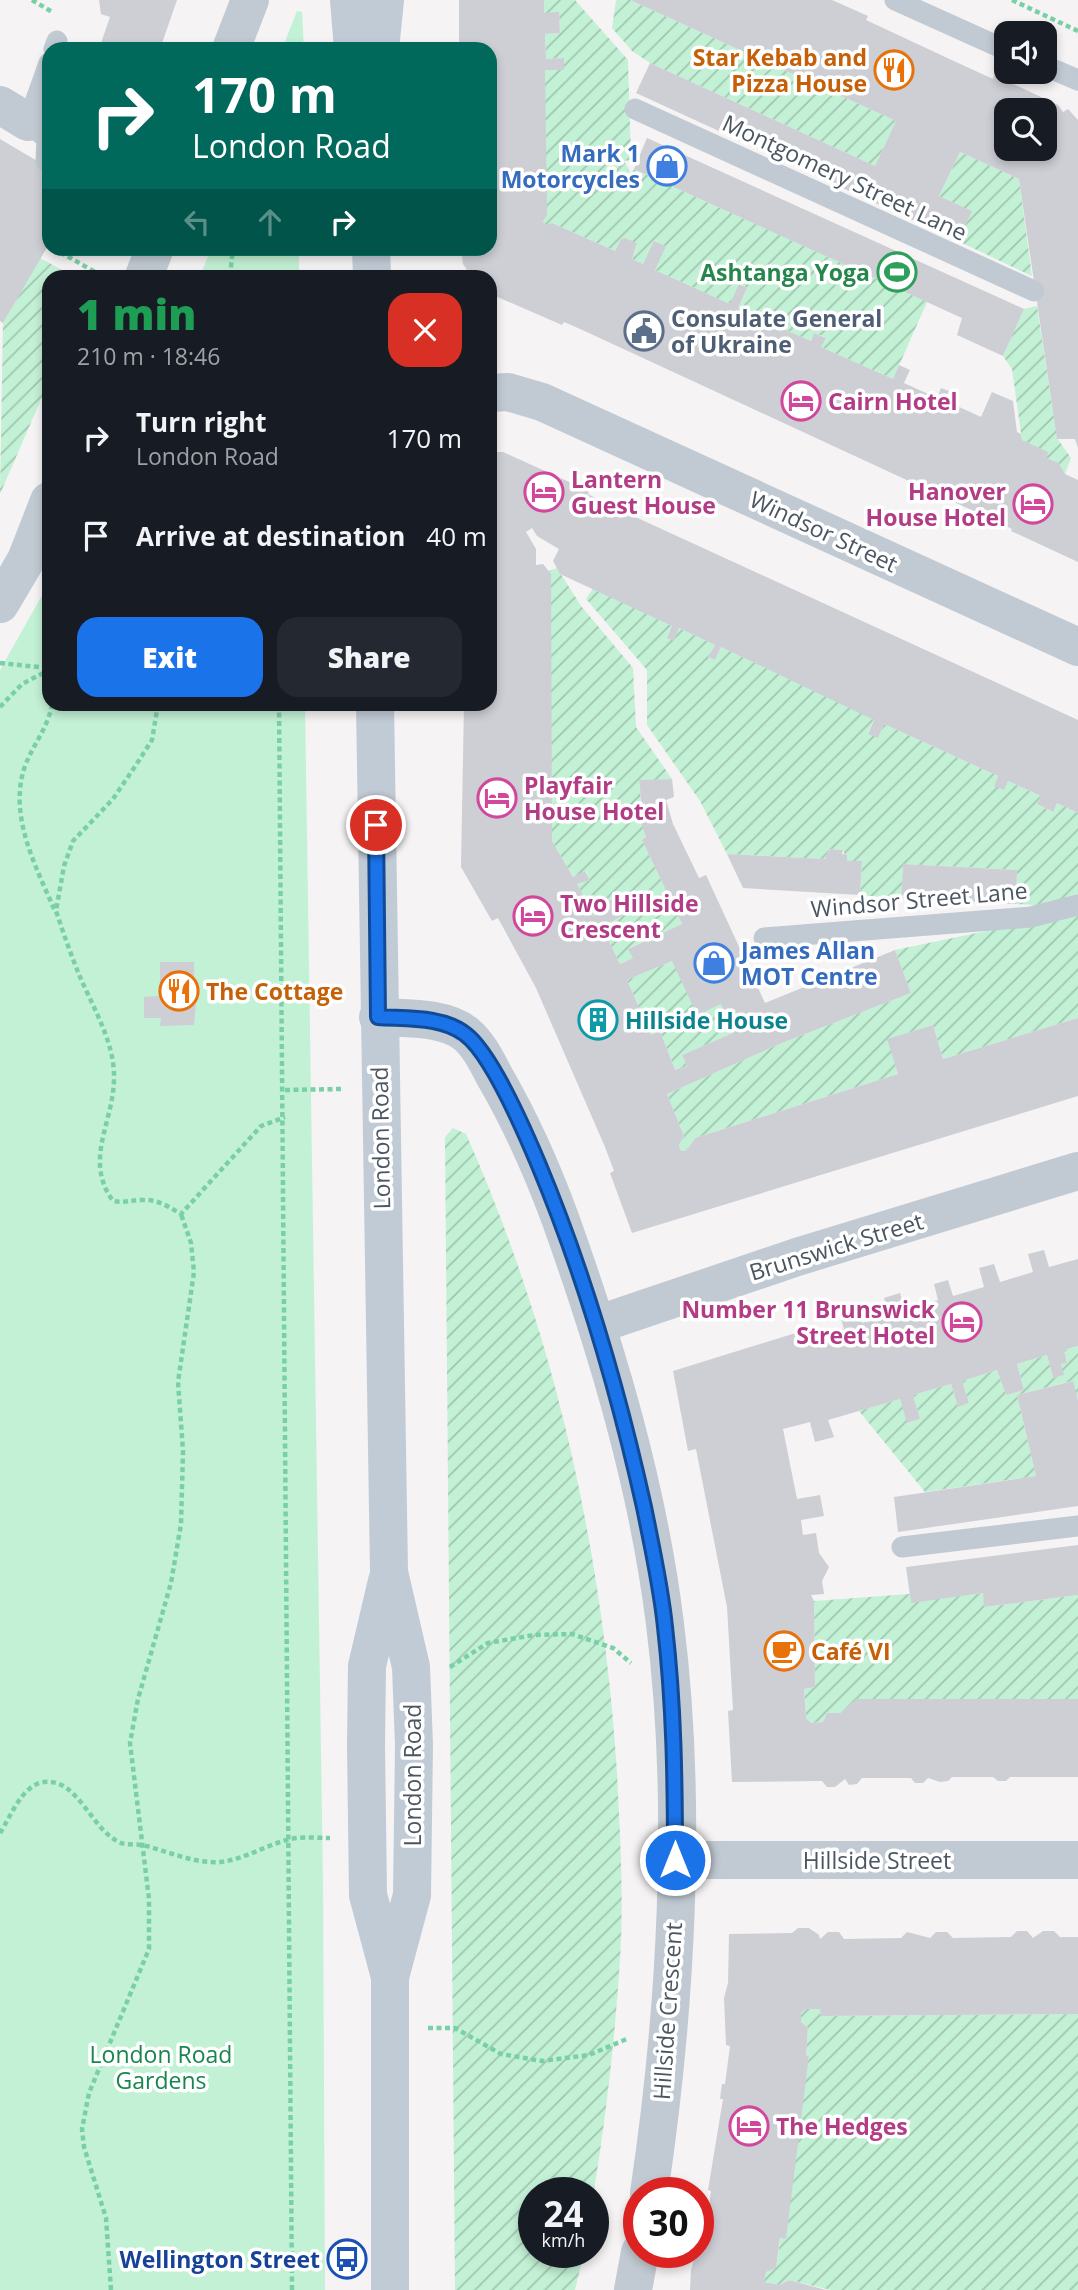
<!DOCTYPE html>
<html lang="en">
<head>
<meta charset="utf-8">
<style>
	:root { --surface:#171b24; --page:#242831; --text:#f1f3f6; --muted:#9ea1a6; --accent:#1a73e8 }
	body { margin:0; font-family:"Open Sans",sans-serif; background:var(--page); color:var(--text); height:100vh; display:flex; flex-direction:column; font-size:26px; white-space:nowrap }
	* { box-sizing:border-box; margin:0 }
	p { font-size:23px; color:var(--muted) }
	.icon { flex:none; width:38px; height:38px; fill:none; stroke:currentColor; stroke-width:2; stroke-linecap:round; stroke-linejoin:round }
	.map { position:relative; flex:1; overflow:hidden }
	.sheet { position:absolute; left:42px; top:270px; width:455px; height:441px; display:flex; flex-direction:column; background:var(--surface); border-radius:21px; box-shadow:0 4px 10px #0003 }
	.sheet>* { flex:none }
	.hud { position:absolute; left:42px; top:42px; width:455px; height:214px; border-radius:21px; box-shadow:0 4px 10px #0003; background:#00695c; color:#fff; overflow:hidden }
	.controls { position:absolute; left:994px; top:21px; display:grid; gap:14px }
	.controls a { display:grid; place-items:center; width:63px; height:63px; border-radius:14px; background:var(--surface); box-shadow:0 4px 10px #0003; font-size:35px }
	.speed { position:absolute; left:518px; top:2177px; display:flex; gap:14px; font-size:35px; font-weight:700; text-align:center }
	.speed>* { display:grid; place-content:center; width:91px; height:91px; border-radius:50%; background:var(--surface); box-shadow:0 4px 10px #0003; line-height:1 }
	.speed small { font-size:18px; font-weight:400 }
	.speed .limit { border:10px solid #d22; background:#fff; color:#111 }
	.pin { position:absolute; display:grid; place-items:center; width:60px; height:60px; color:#fff; margin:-30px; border:4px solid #fff; border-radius:50%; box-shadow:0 2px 7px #0007 }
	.me { position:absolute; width:77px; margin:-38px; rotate:0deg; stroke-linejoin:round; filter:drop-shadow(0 0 5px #0008) }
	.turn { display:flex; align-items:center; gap:24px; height:147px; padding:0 35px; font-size:32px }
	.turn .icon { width:91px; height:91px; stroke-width:2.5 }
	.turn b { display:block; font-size:49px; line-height:60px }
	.lanes { display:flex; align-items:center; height:66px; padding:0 35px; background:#0003; justify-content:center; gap:35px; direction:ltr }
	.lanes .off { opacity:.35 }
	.round { display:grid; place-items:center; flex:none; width:74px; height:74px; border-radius:21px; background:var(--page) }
	.head { display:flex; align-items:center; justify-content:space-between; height:119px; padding:0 35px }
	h1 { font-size:42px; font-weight:800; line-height:52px; color:#1e9e55 }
	.action { display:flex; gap:14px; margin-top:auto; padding:14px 35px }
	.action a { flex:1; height:80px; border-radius:21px; background:var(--accent); color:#fff; font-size:28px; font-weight:800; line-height:80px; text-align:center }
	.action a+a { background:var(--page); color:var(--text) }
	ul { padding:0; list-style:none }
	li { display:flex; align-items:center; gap:21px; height:98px; padding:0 35px }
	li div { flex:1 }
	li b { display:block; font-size:26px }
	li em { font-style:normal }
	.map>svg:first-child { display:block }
	.park { fill:#c3f1d5 }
	.garden { fill:url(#garden-furrows) }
	.building { fill:#cdcfd5; fill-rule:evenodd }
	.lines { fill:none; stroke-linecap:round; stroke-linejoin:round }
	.path { stroke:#7ad0a6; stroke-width:4.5; stroke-dasharray:5 3.5; stroke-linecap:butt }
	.lane { stroke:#c1cad2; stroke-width:21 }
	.street { stroke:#c1cad2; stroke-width:38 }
	.secondary { stroke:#c1cbd6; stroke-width:38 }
	.route-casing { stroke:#114b97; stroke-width:18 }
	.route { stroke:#1a73e8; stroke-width:12 }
	.labels { text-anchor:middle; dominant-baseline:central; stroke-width:7; stroke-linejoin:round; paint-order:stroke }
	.food-label { font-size:23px; font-weight:bold; fill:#c56008; stroke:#fff; text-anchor:start }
	.shop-label { font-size:23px; font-weight:bold; fill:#366cbe; stroke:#fff; text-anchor:end }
	.street-label { font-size:23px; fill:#4a5661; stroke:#fff }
	.leisure-label { font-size:23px; font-weight:bold; fill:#27864d; stroke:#fff; text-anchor:end }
	.service-label { font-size:23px; font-weight:bold; fill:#4e5e75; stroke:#fff; text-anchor:start }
	.hotel-label { font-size:23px; font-weight:bold; fill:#b23c85; stroke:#fff; text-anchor:start }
	.culture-label { font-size:23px; font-weight:bold; fill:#0d838f; stroke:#fff; text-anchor:start }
	.park-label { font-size:23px; fill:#17864f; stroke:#fff }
	.transit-label { font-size:23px; font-weight:bold; fill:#164399; stroke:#fff; text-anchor:end }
</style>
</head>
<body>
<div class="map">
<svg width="1078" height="2290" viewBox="0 0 1078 2290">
	<defs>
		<pattern id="garden-furrows" width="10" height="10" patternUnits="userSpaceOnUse" patternTransform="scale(1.75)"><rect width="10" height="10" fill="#c3f1d5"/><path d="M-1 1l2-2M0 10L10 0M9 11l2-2" fill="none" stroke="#a0c6b0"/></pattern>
	</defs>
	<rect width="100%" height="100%" fill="#f5f3f3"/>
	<path class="park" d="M297,11L302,12L304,49H282Z
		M211,249H299V276H200Z
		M49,583V704H305L323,1883L325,2290H0V670Z"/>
	<path class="garden" d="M544,0H575L628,60L631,160L624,161L631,173L634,169L927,302L893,379L821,347L825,337L814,333L811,341L781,328L786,317L771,311L767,321L738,308L747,288L740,284L730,304L655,270L665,246L655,241L643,264L632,259L637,244L625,238L621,239L615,251L552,223L545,225L543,221L545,70H564L563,58L546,59L545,34L560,33L559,13H544Z
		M616,0H630L896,121L875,166L650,63L632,51L612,28Z
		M960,152L1019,179L1032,276L958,241L971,211L939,196Z
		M40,258L73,276H49V381L0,494L3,323Z
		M1037,306L1057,438L1071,458L1065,474L1059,463L1047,458V452L1022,440L1012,369L1003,356L1024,309Z
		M557,568L581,606L633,668L636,727L672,779L639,781L642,807L637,808L646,837L642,840L682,924L629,948L633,958L620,964L602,927L631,911L623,895L603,904L606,910L594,916L577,884L590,880L586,871L573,877L552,841L549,571Z
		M593,588L672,626L667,638L674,640L679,628L715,645L708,657L715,660L721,647L874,719L868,733L878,738L884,724L998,776L994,786L1008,781L1041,796L1037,804L1052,812L1057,803L1078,813V897L1051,906L1016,904L1017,870L903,864L901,899L860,895L862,862L847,861L843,850L829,849L825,859L727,854L700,801L647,725V670L586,599Z
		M1078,912V1018L943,1059L933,1025L888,1039L898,1074L695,1138L687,1150L681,1151L679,1145L684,1136L667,1094L782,1043L911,993L895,950Z
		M672,961L721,1004L733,1033L682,1055L687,1066L675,1070L660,1031L651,1035L627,980Z
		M453,1128L466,1134C556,1336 603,1554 617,1773C620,1835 624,1897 620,1959C615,2039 606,2118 593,2197V2193H534V2252H584L575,2290H455L445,1137Z
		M1078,1346V1401L1072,1381L1017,1395L1036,1476L925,1492L859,1411L900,1399L908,1423L920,1419L913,1395L951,1384L958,1407L969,1403L962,1381L997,1370L1006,1395L1024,1390L1017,1364L1047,1355L1053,1378L1063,1375L1061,1364L1067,1362L1064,1350Z
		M983,1593L985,1607L1078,1595V1699H857L841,1713H827L823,1722L811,1723L806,1718L804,1689L815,1687L814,1601L910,1594L911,1602Z
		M807,2009H820L821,2016L1078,2014V2290H831L789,2280L780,2285L764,2282L766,2272L776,2267L809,2056L806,2055L808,2028L801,2022V2013Z"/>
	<path class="building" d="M99,0H177L160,49H99L110,17L101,14Z
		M459,0H544V13L559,12L560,33L545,34L546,59L564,58V70H545L547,215L543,221L545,225L552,223L615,251L621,239L625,238L637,243L632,259L643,264L654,241L666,246L655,270L730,304L739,284L747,288L738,308L767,321L771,310L776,313L786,317L781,328L811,341L814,333L826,338L821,347L893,379L899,365L910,370L904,383L937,398L941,388L949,391L944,400L981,417L992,392L1013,401L1017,432L1021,434L1022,440L1048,452L1047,458L1059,463L1065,474L1078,480V562L1011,531L1012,529L1006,526L578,328L564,322L562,325L493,295L490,293V276H471L463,264L461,248H490V49H459Z
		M630,0H832L868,16L866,20L943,56L993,79L994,75L1058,105L1063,112L1068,109L1078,120V448L1075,439H1057L1019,179L960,152L939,196L972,211L958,241L636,93L650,63L875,166L896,121ZM1006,110H1045V149H1006Z
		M647,138L1024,309L1003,356L957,335L962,318L634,169Z
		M0,139L49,168V244L3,323L0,321Z
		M490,452H503L589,491L588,494L605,503L1078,720V813L1057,803L1053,812L1037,804L1041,796L1008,781L1004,790L994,786L998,776L884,724L878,738L868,734L874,720L721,647L715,660L708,657L715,645L679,628L674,641L667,638L672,626L560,574L553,561L559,549L537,536L532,528L526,532L536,549V565L543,564L551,574L552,841L573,877L585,871L590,880L577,884L594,916L606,910L603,904L623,894L631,911L602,927L620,964L633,958L628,949L682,924L642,840L646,837L636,808L642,807L639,780L672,779L674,797L666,800L673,824L699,878L706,875L765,1003L895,950L911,993L782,1043L667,1094L684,1136L679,1145L681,1151L687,1150L695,1138L898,1074L887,1039L933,1025L943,1059L1078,1018V1096L632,1233L610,1173L614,1171L605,1147L536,988L498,918L492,921L461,867L464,704H490ZM672,961L697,1015L721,1004L733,1033L682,1055L687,1066L675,1070L660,1031L651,1035L627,980Z
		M829,849L843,850L842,854L847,855V861H862L860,895L743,888L727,854L825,859Z
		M903,864L1017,870L1016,904L901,899Z
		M160,962H194V983L197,982V992L194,1025L160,1026L161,1018H144V997L160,996Z
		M1044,1250L1049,1267L1078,1259V1346L1064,1350L1067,1363L1061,1364L1064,1375L1053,1378L1047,1355L1017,1364L1024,1390L1006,1395L997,1370L962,1381L969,1403L958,1407L951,1384L913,1395L920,1419L907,1423L900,1399L828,1420L834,1437L815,1442L810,1422L783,1429L797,1499L820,1495L824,1516L801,1520L803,1535L816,1533L819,1553L829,1567L822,1581L824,1594L811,1595L814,1601L815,1687L804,1689L806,1718L811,1723L823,1722L827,1713H841L857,1699H1078V1777H1010L1006,1781H998L993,1777H952L948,1781L940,1782L928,1778L923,1783H915L911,1778H862L857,1784L849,1785L845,1779L835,1787H827L822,1781L732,1782L728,1711L733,1710L727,1607L696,1449L688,1451L673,1371L802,1331L805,1340L844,1329L839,1312L857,1307L862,1323L889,1315L884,1298L900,1293L905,1310L938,1300L934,1284L948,1280L953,1296L984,1287L979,1268L994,1264L1000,1282L1033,1272L1028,1254Z
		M1073,1381L1078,1401V1506L898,1532L894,1497L1036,1476L1017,1395Z
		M1078,1545V1595L984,1607L983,1593L911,1603L906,1567Z
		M798,1928H809L819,1935L820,1939L828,1932H839L844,1939L901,1938L907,1932L930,1938L936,1932H947L953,1938L1011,1937L1017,1931H1027L1033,1938L1043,1931H1054L1060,1937H1078V2014L821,2016L820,2009H807L801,2013V2022L808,2028L806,2055L809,2056L786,2239L780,2238L776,2268L766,2272L764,2282L780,2285L789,2280L826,2290H690L691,2270L709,2207L711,2191L708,2190L723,2099H720L722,2084H725L730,2046L726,2045L724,1998L728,1983L729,1934L792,1933Z"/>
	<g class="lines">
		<path class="path" d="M32,0L54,13
			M1012,0L1078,31
			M48,245L49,246
			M53,248L102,276
			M230,276L233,248
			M0,663L48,668
			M52,704C48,729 32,745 24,769C9,817 36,867 55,911
			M158,704L152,740L136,765L113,799L73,841L64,866L56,911C63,932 70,952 78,972C91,1004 115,1042 114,1078C114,1122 83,1160 113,1201C124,1203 132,1200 143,1200C157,1199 169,1207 181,1214L261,1126L285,1117
			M279,704L292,2290
			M0,707L22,684L49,670
			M285,1090L343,1089
			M450,1667L488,1643L534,1635L572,1634L613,1648L631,1663
			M0,1833C11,1816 22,1785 44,1782C79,1778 91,1831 121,1843C127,1845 135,1844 142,1845C168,1851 194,1864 221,1862C245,1859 264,1846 287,1840C300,1836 316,1838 330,1838
			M428,2028H455L501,2054L542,2061L589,2055L629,2038
			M111,2290L106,2218L84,2147L82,2129L89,2093L149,1949V1899L130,1743L138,1699L171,1583L181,1524L183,1451L178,1382L194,1272L191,1243L181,1214"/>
		<path class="lane" d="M895,0L1006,50
			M54,49L57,41
			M1045,66L1078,80
			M635,109L1034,291
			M46,161L47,139L28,122L49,63
			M764,938L1031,917L1078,905
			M902,1547L1078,1526"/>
		<path class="street" d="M231,49L250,0
			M0,105L28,122
			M144,276L155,248
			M490,393L508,392L542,402L1078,647
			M0,604L26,560L49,501
			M378,1017C406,1019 443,1016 466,1034C479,1045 487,1062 495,1077C521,1122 542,1169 560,1218C607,1349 648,1486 665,1624C688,1806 676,2012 649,2193
			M596,1325L797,1257L1078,1171
			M675,1860H1078
			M633,2290L640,2252"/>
		<path class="secondary" d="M349,0L353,49
			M380,49L385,0
			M371,248L372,276
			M375,704L389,1572L411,1667L414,1745L412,1895L390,1977
			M387,1581L367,1666L366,1745L368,1895L390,1977V2290"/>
	</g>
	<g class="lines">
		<g class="route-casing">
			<path id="route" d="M376,825L378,1017C406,1019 442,1016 465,1034C491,1053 525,1132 538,1163C584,1273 618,1390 644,1507C652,1547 661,1587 665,1627C674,1705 675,1782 675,1860"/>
		</g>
		<use href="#route" class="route"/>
	</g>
	<defs>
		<g id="restaurant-ring" transform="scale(2.0125)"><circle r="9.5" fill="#fff" stroke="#e8710a" stroke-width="1.5"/><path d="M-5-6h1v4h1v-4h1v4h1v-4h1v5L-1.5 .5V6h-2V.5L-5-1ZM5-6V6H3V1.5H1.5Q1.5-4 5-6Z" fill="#e8710a"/></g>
		<g id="shop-ring" transform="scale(2.0125)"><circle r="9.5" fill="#fff" stroke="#3f7fe0" stroke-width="1.5"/><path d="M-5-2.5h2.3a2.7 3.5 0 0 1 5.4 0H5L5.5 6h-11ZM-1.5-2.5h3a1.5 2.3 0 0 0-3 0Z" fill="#3f7fe0"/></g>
		<g id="stadium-ring" transform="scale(2.0125)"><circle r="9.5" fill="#fff" stroke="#2e9e5b" stroke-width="1.5"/><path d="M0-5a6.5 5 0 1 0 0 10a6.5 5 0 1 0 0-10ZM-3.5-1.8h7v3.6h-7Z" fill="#2e9e5b"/></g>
		<g id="civic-ring" transform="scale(2.0125)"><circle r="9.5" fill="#fff" stroke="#5c6f8a" stroke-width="1.5"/><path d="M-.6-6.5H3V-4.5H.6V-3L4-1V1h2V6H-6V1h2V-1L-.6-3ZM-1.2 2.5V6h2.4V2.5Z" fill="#5c6f8a"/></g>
		<g id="hotel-ring" transform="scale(2.0125)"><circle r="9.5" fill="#fff" stroke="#d1479c" stroke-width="1.5"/><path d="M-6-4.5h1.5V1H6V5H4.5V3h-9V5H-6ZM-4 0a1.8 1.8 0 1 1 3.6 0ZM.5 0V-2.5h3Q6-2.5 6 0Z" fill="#d1479c"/></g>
		<g id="building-ring" transform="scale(2.0125)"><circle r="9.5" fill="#fff" stroke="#0f9aa8" stroke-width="1.5"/><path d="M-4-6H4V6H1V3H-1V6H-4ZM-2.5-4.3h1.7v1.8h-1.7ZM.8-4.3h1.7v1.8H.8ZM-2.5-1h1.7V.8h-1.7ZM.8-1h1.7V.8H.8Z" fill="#0f9aa8"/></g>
		<g id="cafe-ring" transform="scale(2.0125)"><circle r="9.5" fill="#fff" stroke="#e8710a" stroke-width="1.5"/><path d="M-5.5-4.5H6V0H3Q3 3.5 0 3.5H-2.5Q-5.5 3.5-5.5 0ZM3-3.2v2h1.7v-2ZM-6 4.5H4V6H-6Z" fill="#e8710a"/></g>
		<g id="bus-ring" transform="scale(2.0125)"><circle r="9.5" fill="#fff" stroke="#1a4fb4" stroke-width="1.5"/><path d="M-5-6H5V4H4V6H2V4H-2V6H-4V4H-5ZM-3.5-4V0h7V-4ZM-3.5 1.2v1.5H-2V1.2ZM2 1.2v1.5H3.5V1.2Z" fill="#1a4fb4"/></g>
	</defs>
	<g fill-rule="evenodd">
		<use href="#restaurant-ring" x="894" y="70"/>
		<use href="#shop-ring" x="667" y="166"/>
		<use href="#stadium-ring" x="897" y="272"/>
		<use href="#civic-ring" x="644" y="331"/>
		<use href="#hotel-ring" x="801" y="401"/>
		<use href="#hotel-ring" x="544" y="492"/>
		<use href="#hotel-ring" x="1033" y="504"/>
		<use href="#hotel-ring" x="497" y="798"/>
		<use href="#hotel-ring" x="533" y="916"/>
		<use href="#shop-ring" x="714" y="963"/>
		<use href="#restaurant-ring" x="179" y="991"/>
		<use href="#building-ring" x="598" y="1020"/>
		<use href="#hotel-ring" x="962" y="1322"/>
		<use href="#cafe-ring" x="784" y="1651"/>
		<use href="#hotel-ring" x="749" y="2126"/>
		<use href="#bus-ring" x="347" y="2259"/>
	</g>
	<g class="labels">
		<g class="food-label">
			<text x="867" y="57" text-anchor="end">Star Kebab and<tspan x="867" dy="26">Pizza House</tspan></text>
			<text x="206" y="991">The Cottage</text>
			<text x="811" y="1651">Café VI</text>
		</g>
		<g class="shop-label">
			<text x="640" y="153">Mark 1<tspan x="640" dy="26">Motorcycles</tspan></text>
			<text x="741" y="950" text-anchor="start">James Allan<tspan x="741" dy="26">MOT Centre</tspan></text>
		</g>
		<g class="street-label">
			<text transform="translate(845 177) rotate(25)">Montgomery Street Lane</text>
			<text transform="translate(824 531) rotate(25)">Windsor Street</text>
			<text transform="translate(919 899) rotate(-5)">Windsor Street Lane</text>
			<text transform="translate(380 1138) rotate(-91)">London Road</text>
			<text transform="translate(836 1246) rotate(-17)">Brunswick Street</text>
			<text transform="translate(412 1775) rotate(-90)">London Road</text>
			<text x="877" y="1860">Hillside Street</text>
			<text transform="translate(667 2011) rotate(-86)">Hillside Crescent</text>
		</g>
		<g class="leisure-label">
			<text x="870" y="272">Ashtanga Yoga</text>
		</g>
		<g class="service-label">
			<text x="671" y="318">Consulate General<tspan x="671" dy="26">of Ukraine</tspan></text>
		</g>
		<g class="hotel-label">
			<text x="828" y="401">Cairn Hotel</text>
			<text x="571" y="479">Lantern<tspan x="571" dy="26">Guest House</tspan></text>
			<text x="1006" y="491" text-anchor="end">Hanover<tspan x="1006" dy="26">House Hotel</tspan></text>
			<text x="524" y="785">Playfair<tspan x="524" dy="26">House Hotel</tspan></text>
			<text x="560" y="903">Two Hillside<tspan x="560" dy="26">Crescent</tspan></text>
			<text x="935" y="1309" text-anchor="end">Number 11 Brunswick<tspan x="935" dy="26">Street Hotel</tspan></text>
			<text x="776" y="2126">The Hedges</text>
		</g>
		<g class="culture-label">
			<text x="625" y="1020">Hillside House</text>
		</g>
		<g class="park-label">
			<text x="161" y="2054">London Road<tspan x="161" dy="26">Gardens</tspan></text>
		</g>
		<g class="transit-label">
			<text x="320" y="2259">Wellington Street</text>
		</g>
	</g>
</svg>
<div class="controls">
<a><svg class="icon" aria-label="sound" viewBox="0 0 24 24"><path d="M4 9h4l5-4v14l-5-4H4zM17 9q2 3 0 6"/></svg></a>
<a><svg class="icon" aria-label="search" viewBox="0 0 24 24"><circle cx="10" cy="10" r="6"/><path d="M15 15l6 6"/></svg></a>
</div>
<div class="speed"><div>24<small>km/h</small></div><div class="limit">30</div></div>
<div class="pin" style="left:376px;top:825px;background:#d93025"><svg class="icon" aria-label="arrive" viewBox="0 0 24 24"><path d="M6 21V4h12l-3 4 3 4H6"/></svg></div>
<svg class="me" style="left:675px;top:1860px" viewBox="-20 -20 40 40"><circle r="17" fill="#1a73e8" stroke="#fff" stroke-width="3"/><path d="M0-11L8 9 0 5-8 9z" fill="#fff"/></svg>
<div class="hud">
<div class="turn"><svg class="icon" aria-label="right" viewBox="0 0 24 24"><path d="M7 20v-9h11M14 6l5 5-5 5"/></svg><div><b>170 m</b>London Road</div></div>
<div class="lanes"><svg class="icon off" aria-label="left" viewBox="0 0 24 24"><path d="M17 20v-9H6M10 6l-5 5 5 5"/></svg><svg class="icon off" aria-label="ahead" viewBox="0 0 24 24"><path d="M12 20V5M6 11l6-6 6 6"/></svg><svg class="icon" aria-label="right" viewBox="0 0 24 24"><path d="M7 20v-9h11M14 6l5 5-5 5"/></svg></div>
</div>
<section class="sheet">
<div class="head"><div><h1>1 min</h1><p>210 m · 18:46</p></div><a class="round" style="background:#d93025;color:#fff"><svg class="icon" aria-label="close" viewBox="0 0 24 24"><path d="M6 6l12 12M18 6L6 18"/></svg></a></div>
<ul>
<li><svg class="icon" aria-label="right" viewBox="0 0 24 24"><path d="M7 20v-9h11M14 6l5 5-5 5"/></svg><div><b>Turn right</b><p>London Road</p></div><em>170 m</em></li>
<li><svg class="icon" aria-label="arrive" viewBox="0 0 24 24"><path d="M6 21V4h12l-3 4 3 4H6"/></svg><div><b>Arrive at destination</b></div><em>40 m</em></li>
</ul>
<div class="action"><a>Exit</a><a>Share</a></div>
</section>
</div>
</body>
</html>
